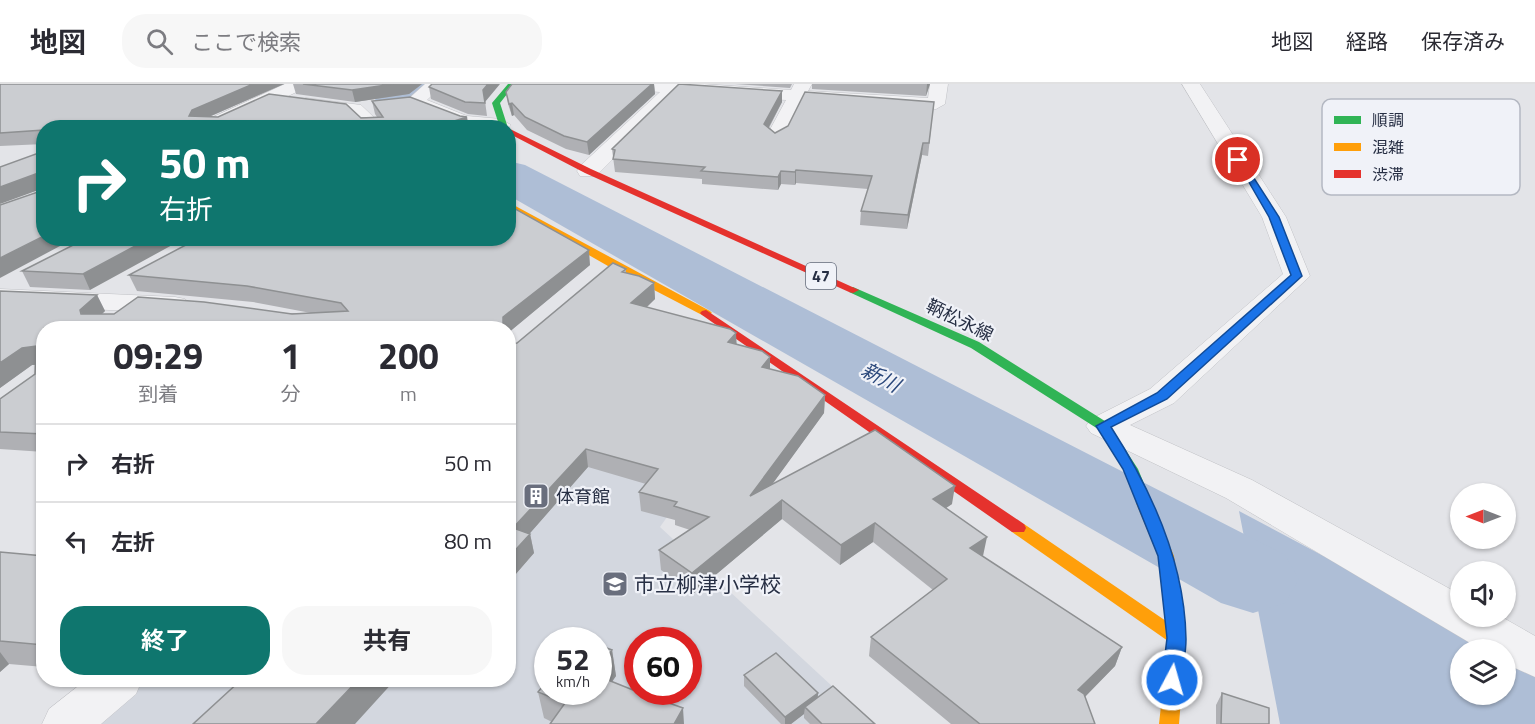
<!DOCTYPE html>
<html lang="ja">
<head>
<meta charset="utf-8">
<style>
	:root { --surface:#fff; --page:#f7f7f7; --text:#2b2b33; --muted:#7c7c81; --line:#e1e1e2; --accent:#0f766e }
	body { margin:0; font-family:"Titillium Web","Noto Sans JP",sans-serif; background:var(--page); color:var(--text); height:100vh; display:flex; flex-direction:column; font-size:22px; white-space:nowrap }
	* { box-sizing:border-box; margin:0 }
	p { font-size:20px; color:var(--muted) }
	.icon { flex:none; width:33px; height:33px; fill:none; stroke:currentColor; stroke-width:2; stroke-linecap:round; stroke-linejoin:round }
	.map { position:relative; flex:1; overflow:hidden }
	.panel { position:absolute; left:36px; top:237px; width:480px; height:366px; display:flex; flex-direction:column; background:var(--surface); border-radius:24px; box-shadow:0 2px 4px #0004 }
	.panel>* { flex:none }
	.banner { position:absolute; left:36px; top:36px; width:480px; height:126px; border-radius:24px; box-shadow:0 2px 4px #0004; background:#0f766e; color:#fff; overflow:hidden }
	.needle { width:39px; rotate:270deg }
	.buttons { position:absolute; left:1450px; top:399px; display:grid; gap:12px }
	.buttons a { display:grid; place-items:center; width:66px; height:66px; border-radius:50%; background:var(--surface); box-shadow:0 2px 4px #0004; font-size:30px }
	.speed { position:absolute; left:534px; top:543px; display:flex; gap:12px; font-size:30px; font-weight:700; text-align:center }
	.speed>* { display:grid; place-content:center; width:78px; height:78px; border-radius:50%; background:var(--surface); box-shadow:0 2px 4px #0004; line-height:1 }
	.speed small { font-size:15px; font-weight:400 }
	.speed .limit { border:9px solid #d22; background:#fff; color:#111 }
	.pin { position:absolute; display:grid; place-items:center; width:51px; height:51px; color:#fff; margin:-26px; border:3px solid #fff; border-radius:50%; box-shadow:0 2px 6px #0007 }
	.me { position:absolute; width:66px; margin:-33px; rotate:6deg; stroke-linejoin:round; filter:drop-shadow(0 0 4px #0008) }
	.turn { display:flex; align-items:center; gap:21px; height:126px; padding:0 24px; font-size:27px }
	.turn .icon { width:78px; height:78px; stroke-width:2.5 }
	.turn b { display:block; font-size:42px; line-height:51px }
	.eta { display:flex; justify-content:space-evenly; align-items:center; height:102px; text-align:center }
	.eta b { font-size:36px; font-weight:700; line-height:42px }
	.primary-button { display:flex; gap:12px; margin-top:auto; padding:12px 24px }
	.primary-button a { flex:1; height:69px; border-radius:24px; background:var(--accent); color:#fff; font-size:24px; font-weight:700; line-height:69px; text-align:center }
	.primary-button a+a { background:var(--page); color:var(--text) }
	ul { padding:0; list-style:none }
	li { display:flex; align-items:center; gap:18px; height:78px; padding:0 24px; border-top:2px solid var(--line) }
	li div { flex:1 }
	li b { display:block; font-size:22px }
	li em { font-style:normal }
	header { display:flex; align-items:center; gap:36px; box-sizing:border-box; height:84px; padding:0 30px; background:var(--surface); border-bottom:2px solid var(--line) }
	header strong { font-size:28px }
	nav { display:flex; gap:33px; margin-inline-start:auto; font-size:21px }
	.search { width:420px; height:54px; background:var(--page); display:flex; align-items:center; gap:15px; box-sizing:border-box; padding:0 21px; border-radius:24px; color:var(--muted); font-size:22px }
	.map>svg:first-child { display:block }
	.built { fill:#d3d7df; fill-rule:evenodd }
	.water { fill:#aebed6 }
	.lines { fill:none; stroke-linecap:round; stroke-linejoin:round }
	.river { fill:#aebed6; fill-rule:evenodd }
	.street-casing { stroke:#c1c2c6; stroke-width:1 }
	.street { fill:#f2f2f4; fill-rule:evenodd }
	.fast { fill:#30b455; fill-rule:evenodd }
	.slow { fill:#ff9f0a; fill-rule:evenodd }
	.jam { fill:#e5322d; fill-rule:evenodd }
	.wall { fill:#afb0b4 }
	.shaded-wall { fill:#8e9092 }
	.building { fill:#cbcdd1; stroke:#8e9092; stroke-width:1.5 }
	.route { fill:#1a73e8; stroke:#114b97; stroke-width:1.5 }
	.labels { text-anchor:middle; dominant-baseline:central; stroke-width:4.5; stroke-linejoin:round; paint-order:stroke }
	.shield { fill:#f0f2f8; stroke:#636a7a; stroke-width:1.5 }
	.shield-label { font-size:16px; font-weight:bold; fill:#272f44 }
	.street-label { font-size:18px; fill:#272f44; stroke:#f0f2f8 }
	.poi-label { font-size:18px; fill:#272f44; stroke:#f0f2f8; text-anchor:start }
	.water-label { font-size:20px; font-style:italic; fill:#2c497c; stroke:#f0f2f8 }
	.near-poi-label { font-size:21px; fill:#272f44; stroke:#f0f2f8; text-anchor:start }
	.key { fill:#f0f2f8; stroke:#b4b8c2; stroke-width:1.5 }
	.key-label { font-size:16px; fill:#272f44 }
</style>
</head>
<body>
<header>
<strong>地図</strong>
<div class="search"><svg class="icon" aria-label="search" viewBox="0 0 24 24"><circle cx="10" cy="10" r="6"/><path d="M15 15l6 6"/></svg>ここで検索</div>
<nav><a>地図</a><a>経路</a><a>保存済み</a></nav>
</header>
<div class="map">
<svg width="1535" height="640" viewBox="0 0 1535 640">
	<rect width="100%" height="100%" fill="#e3e4e8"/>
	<path class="built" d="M509,297L707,376L660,443L873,640H71L125,596H508ZM548,556H598V608H548ZM638,556H688V608H638Z"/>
	<path class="water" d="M1239,427L1498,565L1461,566V610H1506V570L1535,585V640H1280Z"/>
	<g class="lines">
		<path class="river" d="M387,0H426L414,16C420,30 433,31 442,44L387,42L375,15Z
			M508,77L525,81L1285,471L1299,495L1285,519L1253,529L1221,519L508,111Z"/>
		<g class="street-casing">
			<path id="street" d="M285,0H308L305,4L221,44H196L198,40Z
				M425,0H444L427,16L467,32L501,35L511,41L508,44L463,43L409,21L406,17Z
				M611,0H702L791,6L794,0H812L808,7L928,14L930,0H948L945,20L936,25L803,17L786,53L776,59L766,53L786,16L679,9L596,92H580L577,87L580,82L660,8L620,5Z
				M1182,0H1200L1286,133L1310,192L1174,319L1130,341L1252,396L1461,511V532H1500L1535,552V593L1506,580V566H1482L1226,414L1091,349L1086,342L1091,335L1150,305L1283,190L1262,133Z
				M306,14L361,21L385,44H364L350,30L300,23L297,19Z
				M0,205L175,213L185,215L189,221L185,227L175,229L0,221Z
				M86,596H142L136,610L101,640H42L49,625Z"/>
		</g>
		<use href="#street" class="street"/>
		<path class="fast" d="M508,0H515L500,19L508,44H500L492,19Z
			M853,203L979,258L1108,339L1138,385L1152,419L1149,423H1139L1124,385L1098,345L971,264L849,208V204Z"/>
		<path class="slow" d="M508,118L710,227L712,229L706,232L702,231L608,182L508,125Z
			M1144,414L1149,415L1152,419L1174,472L1186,554L1179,640H1159L1168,557L1012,448L1010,444L1012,440H1024L1166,537L1158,472L1136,419L1139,415Z"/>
		<path class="jam" d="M508,44L591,85L859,206L853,209L849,208L585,89L508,49Z
			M706,226L1024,440L1026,444L1024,448H1012L702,231L700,229L702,227Z"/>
	</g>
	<path class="wall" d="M0,0H284L209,33H377L375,30L372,17L469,44H44V60L0,62Z
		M293,0H422L409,10L355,18L296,10Z
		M512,0H654L655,10L589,71L566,65L527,46L514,31L512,32L508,20L506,8Z
		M735,0H792L790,4Z
		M812,0H930L926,12L812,5Z
		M429,3L485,18L487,32L468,30L431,15Z
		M782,7V18L769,44L775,49L934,18L928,72L922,71L907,145L860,141L861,127L868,105L796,99L795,101L781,100L778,106L702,100V95L615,88L612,65Z
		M87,154L90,206L30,203L22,187Z
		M590,181L508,249L44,244V368L0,365V315L35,290V281H32L0,304V207L97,211L105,227L102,230L311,229L253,218L137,207L129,191Z
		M626,185V189L654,199L655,215L647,223L736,260L770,273V285L825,311L824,329L772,400L952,420L946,424L983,473L1122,563L1115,582L1085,613L1095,640H951L869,572L871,553L933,506L873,458L840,481L782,435L694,509L661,486L659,466L690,446L675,441V436L641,427L639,408L646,400L588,383L530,449L534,469L508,499V260L517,259Z
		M0,468L44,472V583L9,580L0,588Z
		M612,566L616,592L612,597L552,638L544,634L538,608Z
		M744,591L818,609V613L875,640H810L804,634V630L791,640H781L744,602Z
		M1222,609L1269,640H1216V621Z"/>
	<path class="shaded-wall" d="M253,0H284L197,38L189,32L192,26Z
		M393,0H422L409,10L355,18L352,6Z
		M488,0H500L485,18L487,32L483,6Z
		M652,0H654L655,10L589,71L587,58Z
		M927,0H930L926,12Z
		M782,7V18L764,52V40Z
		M512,19L514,31L512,32L509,20Z
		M467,33L469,44H432Z
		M923,59L922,71L907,145L908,131Z
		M796,86V99L795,101V88Z
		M781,87V100L778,106V93Z
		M38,89L44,104L0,120V103Z
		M44,152V154H75L0,194V174Z
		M150,154H185L90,206L83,190Z
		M589,166L590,181L508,249V244H503V233Z
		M654,199L655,215L633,236L631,219Z
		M97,211L105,227L88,243L80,226Z
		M736,249L737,266L728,258Z
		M36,262L44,280L32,281L0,304V279L22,264Z
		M770,273V290L762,283Z
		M825,311L824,329L750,431V412Z
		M586,365L588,383L517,464L513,444Z
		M955,402L952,420L931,434L933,415Z
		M782,416V435L694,509L692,489Z
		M875,439L873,458L840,481L841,461Z
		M530,450L534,469L508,499V474Z
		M987,453L983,472L970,464Z
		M1122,563L1115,582L1072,626L1078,606Z
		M612,566L616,592L599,617L598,586Z
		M0,568L9,580L0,588Z
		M358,596H395L355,640H316Z
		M818,609L817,621L805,623L804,630L791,640H785V633Z
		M683,624L684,640H674Z"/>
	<path class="building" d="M0,0H253L192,26L189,32L218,33L269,10L346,20L361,34L383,33L372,17L410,13L460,32L467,33L432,44H44V46L0,49Z
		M303,0H393L352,6Z
		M432,0H488L483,6L485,19L465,18L429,3Z
		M512,0H652L587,58L564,52L525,33L512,19L509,20L506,8Z
		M679,0L782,7L764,40L775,49L788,42L805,8L934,18L929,59H923L908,131L861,127L872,92L796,86L795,88L781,87L778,93L701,87L705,83L613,75L615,66L612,65Z
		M44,67V152L0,174V121L38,108V89L0,103V83Z
		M508,121L589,166L503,233V244H44V350L0,348V315L35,290L36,262L22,264L0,279V207L97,211L80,226L81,230H114L138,213L204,218L292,230L348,227L341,219L247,202L129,191L199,154H508Z
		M87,154H150L83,190L22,187Z
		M613,179L626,185L622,188L639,192L654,199L631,219L730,245L736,249L728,258L762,267L770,273L762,283L798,292L825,311L750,412L875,346L955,402L933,415L987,453L970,464L1122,563L1078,606L1084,610L1095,640H980L871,553L947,495L875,439L841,461L782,416L692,489L659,466L709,433L674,422L677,418L639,408L658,385L586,365L513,444L530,450L508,474V260L517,259Z
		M0,468L44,472V561L0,557Z
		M579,554L586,556H577Z
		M598,561L612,566L598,586Z
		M776,569L818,609L785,633L744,591Z
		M598,592L638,608L683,624L674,640H550L565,619L538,608L548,596V608H598Z
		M241,596H358L316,640H193Z
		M833,602L875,640H822L805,623Z
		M1222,609L1269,624V640H1221Z"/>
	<path class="route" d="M1235,74H1241L1279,133L1302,192L1167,315L1111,343C1151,405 1185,480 1186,555C1186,568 1183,583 1182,596L1179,602L1172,604L1165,602L1162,596L1167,554L1158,472L1123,385L1096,342L1157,309L1291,191L1269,133Z"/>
	<defs>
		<g id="building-square" transform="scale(1.35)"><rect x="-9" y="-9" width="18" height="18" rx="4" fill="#696e7d" stroke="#f0f2f8"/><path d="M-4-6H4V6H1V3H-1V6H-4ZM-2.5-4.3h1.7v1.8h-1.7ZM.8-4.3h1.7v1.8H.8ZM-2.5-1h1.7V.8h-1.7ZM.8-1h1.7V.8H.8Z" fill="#fff"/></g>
		<g id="school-square" transform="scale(1.35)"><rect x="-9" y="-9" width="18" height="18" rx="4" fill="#696e7d" stroke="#f0f2f8"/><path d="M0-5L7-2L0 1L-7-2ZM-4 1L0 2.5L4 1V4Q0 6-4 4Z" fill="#fff"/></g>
	</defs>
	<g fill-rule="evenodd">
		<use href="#building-square" x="536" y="412"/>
		<use href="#school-square" x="615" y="500"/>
	</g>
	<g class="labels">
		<rect class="shield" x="806" y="179" width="30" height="26" rx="4.5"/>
		<g class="shield-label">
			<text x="821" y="192">47</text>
		</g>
		<g class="street-label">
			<text transform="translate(960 236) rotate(26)">鞆松永線</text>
		</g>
		<g class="poi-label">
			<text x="556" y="412">体育館</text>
		</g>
		<g class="water-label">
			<text transform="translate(881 293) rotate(28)">新川</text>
		</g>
		<g class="near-poi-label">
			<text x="634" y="500">市立柳津小学校</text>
		</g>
	</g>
	<rect x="1322" y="15" width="198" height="96" rx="9" class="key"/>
	<rect x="1334" y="32" width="27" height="8" fill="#30b455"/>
	<rect x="1334" y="59" width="27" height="8" fill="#ff9f0a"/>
	<rect x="1334" y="86" width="27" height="8" fill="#e5322d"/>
	<g class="key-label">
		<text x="1372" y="42">順調</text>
		<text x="1372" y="69">混雑</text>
		<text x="1372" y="96">渋滞</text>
	</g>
</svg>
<div class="buttons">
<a><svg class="needle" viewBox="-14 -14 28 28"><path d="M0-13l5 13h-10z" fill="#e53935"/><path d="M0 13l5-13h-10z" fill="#7c7c81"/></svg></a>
<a><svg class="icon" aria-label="sound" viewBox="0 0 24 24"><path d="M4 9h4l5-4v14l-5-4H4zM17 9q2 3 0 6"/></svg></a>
<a><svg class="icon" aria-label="layers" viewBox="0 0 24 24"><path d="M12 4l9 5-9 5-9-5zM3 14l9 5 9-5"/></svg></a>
</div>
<div class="speed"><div>52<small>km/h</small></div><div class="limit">60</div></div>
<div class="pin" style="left:1238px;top:76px;background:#d93025"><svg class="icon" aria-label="arrive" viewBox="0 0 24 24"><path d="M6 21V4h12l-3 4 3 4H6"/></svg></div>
<svg class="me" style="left:1172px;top:596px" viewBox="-20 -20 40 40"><circle r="17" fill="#1a73e8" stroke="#fff" stroke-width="3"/><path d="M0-11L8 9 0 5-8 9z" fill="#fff"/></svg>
<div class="banner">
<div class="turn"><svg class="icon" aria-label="right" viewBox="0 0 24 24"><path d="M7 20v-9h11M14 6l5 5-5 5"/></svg><div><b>50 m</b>右折</div></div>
</div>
<section class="panel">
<div class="eta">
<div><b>09:29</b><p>到着</p></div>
<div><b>1</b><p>分</p></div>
<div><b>200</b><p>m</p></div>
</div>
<ul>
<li><svg class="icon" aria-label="right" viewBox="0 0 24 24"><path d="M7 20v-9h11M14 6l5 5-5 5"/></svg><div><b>右折</b></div><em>50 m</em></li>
<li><svg class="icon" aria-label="left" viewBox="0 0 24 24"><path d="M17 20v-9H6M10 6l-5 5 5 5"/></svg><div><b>左折</b></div><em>80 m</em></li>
</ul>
<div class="primary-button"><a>終了</a><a>共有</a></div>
</section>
</div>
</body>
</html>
